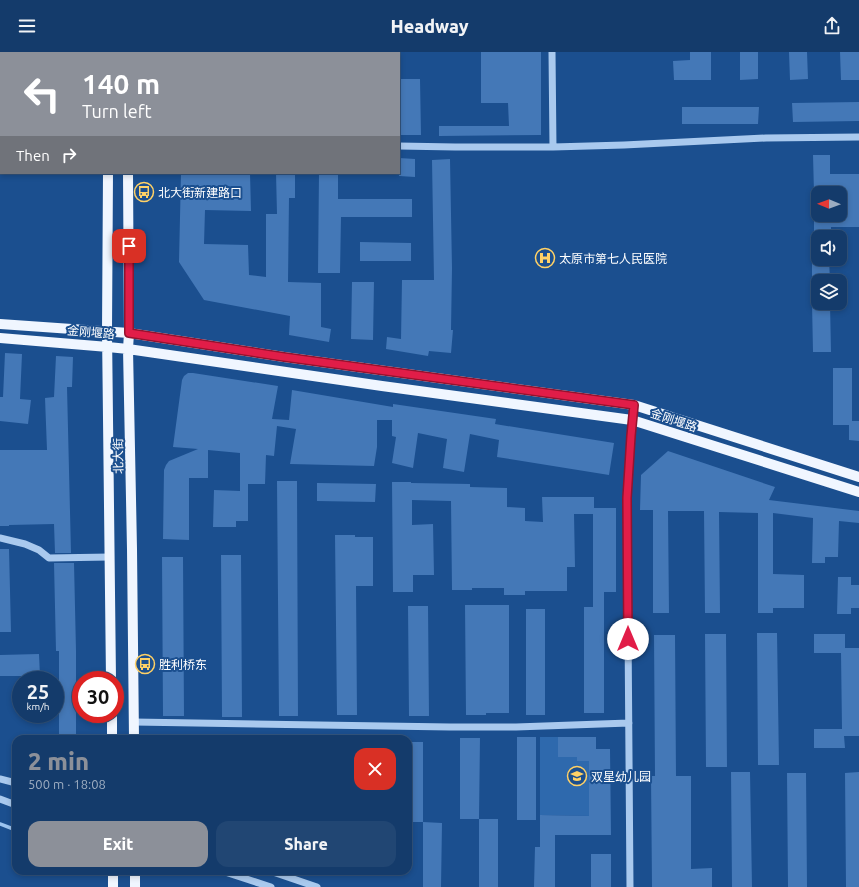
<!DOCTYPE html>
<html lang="en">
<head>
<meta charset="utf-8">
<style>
	:root { --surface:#143b6b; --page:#214673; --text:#f1f3f6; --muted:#9dadc1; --line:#33557e; --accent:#8c9099 }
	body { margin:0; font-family:Ubuntu,"Noto Sans SC",sans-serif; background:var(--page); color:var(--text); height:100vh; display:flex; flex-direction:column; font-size:15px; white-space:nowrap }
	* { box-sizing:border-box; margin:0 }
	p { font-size:13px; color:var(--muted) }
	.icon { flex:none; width:22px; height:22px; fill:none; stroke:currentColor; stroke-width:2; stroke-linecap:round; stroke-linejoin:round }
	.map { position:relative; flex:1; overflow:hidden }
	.side { position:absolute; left:12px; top:683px; width:400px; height:140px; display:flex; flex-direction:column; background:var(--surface); border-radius:12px; box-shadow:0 2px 6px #0003,0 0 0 1px var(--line) }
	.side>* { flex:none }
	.guide { position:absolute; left:0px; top:0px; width:400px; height:122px; box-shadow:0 2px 6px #0003,0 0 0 1px var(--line); background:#8c9099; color:#fff; overflow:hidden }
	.needle { width:26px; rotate:271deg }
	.fabs { position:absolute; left:811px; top:134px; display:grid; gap:8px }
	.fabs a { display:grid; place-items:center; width:36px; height:36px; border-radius:8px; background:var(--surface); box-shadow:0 2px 6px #0003,0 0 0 1px var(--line); font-size:20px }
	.speed { position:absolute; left:12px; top:619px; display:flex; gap:8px; font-size:20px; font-weight:700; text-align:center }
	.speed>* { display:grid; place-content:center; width:52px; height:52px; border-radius:50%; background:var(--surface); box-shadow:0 2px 6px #0003,0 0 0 1px var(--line); line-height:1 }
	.speed small { font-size:10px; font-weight:400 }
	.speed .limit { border:6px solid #d22; background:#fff; color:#111 }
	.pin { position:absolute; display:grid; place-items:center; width:34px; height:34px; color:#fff; margin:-17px; border-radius:8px; box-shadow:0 2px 6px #0006 }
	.me { position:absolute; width:44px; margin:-22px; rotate:0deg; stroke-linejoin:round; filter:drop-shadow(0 0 3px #0008) }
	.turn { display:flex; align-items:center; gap:14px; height:84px; padding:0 16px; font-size:18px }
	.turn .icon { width:52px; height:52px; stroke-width:2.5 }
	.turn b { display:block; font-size:28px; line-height:34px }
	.then { display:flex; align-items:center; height:38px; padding:0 16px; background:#0003; gap:8px; font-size:15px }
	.round { display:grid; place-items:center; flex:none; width:42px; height:42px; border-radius:12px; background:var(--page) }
	.overview { display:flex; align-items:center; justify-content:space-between; height:68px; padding:0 16px }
	h1 { font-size:24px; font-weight:800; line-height:30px; color:var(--accent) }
	.button { display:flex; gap:8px; margin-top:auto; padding:8px 16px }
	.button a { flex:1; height:46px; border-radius:12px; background:var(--accent); color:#fff; font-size:16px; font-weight:800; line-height:46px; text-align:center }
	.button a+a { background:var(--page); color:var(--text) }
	header { display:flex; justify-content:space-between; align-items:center; height:52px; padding:0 16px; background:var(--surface); font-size:18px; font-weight:800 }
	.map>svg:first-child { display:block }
	.green { fill:#2e69ad }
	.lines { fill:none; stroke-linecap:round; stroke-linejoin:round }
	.stream { stroke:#9cc4f0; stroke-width:3.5 }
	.building { fill:#4478b7 }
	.minor { stroke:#a9c9ee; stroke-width:7 }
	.major { stroke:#f0f6ff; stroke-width:10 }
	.route-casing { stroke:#92132f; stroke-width:10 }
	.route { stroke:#e11d48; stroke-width:7 }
	.labels { text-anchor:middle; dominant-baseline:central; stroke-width:4; stroke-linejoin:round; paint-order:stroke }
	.poi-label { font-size:12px; fill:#fff; stroke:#1b4f8f; text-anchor:start }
	.street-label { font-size:12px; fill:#fff; stroke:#1b4f8f }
</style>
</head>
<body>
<header><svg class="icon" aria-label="menu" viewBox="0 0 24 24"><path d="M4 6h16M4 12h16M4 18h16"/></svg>Headway<svg class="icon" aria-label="share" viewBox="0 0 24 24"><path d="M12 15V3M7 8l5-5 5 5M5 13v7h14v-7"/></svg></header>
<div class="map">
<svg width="859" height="835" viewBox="0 0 859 835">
	<rect width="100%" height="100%" fill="#1b4f8f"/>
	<path class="green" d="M540,685H558V705H577V709H589V764L540,763Z"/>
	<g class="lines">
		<path class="stream" d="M0,772L16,778"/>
	</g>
	<path class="building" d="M481,0H541V83L439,84V74H509L508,51H481Z
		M690,0H711V28H674L673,9L690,8Z
		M740,0H758V27L740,28Z
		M789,0H807L808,27L790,28Z
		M840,0H859V28H841Z
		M399,27H420L421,83H399Z
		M859,50V69L793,70L792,51Z
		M682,55H759L758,72H682Z
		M813,103H830V122H859V175H831V180H814V163H842V141H814Z
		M399,106L415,107V125L399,124Z
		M450,107L452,216L451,278H453L451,301L429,299L428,304L386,297L387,285L401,287L402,228H434L432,108Z
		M181,121H250L251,159L205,158L204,192L248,193L249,223L266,225V162H277L276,121H295V146H289L288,230L321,231V275L331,277L329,290L289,283L290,264L204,248L179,210Z
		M319,121H338V147H412V165H341L340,221H318Z
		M360,190L411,191V209H360Z
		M812,207H829L830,229H812Z
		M352,230H374L373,288L351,287Z
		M812,251H830L831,300H813Z
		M5,301L22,302L20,347L31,348L28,372L0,369V345H3Z
		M56,304L73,305L72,335H67L71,501H55L54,472L9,473V474H0V398H47L45,346L54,345Z
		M833,316H852V369H859V389L849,388V373H833Z
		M188,321H193L278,334L272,367L289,368L292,338L393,355V352L496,367L495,372L614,391L609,423L497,405L499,388L470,382L464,420L443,416L447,387L418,381L413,416L392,411L396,385L392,384V368H377V395L374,414L290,412L296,377L277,374L274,404L266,403L265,432H248V469H236V475H213L214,438L240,439V401L208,398V426H189V488L163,487L164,418L166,413L169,409L198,397L173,395L182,328L184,324Z
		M668,399L775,435L769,448L859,459V471L839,469L838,505H825V511H812L813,466L773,461V522L804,523V556H773V561H758V461L719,460L720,561H705L704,459H668L669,561H653V458H640L641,423Z
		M277,429H297L298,664H279Z
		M392,430H411V431L470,432V435L507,436V455L525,456V469L543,470L542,445H594V456H616V540H604V661H584V555H593V462H574L575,515H567V539H525V543H504V536H472V538H452L451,449L412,448V473L433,472L434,523H413V540H393Z
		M317,431L376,432L375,450L317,449Z
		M335,483H355V485H373V534H356L357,663H337Z
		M0,497H9L11,580H0Z
		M221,503H241L242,665H222Z
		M162,505H183L184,664H163Z
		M54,511H74L76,599V687H59V599H56Z
		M838,525H851V533H859V556H851V562H837Z
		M465,553H509V661H486V663H466Z
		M408,554H428L429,664H409Z
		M526,557H545V663H526Z
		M757,581H777L779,713H758Z
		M705,582H726L727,715H706Z
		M814,582H845V596H859V684H844L845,696H814V677H842L841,601H814Z
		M654,583H675L676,724H691V817L712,816V835H652L651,724H655Z
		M39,602L40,624H0V603Z
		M517,685H536V768H517Z
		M558,685H596V697H610L611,783H555V835H534L535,795H540V763L589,764V709H577V705H558Z
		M460,686H480L479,767H460Z
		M408,690H423V770H408Z
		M731,720H750L752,835H732Z
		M859,720V835H846L845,721Z
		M787,721H806L807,835H788Z
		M479,767H498V835H479Z
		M423,770L442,771L441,835H423Z
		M591,802H611V835H591Z"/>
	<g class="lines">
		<path class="minor" d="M309,0V1
			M552,0L553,95
			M399,94L455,95H553L624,93L766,86L859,85
			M0,486L25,492L39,498L49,506L110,505
			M134,670L450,675H516L629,671
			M0,727L16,731
			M0,747L16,753
			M222,819L271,835
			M270,819L317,835
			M630,835L627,446L631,384L634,353"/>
		<path class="major" d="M127,0V1
			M109,1V0
			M108,121L107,279L111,628
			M128,121L129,281L128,297L132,497L134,687
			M0,272L129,281L284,305L634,353L859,425
			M0,286L108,295L128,297L382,334L632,368L859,440
			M112,662V687
			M113,819V835
			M135,835V819"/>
	</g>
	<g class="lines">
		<g class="route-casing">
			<path id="route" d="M129,194V281L284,305L634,353L631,384L627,446L628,587"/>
		</g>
		<use href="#route" class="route"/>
	</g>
	<defs>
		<g id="bus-ring" transform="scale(1)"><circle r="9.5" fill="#1b4f8f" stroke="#ffd166" stroke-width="1.5"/><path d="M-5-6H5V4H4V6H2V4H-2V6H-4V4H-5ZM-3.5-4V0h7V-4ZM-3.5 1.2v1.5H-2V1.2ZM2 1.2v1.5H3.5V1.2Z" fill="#ffd166"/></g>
		<g id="hospital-ring" transform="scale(1)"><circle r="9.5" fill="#1b4f8f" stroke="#ffd166" stroke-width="1.5"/><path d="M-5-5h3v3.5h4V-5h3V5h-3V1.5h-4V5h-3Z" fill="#ffd166"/></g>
		<g id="school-ring" transform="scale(1)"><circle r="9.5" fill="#1b4f8f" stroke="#ffd166" stroke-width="1.5"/><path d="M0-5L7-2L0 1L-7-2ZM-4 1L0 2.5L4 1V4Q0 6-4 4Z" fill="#ffd166"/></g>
	</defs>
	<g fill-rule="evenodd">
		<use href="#bus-ring" x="144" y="140"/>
		<use href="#hospital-ring" x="545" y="206"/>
		<use href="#bus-ring" x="145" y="612"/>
		<use href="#school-ring" x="577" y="724"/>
	</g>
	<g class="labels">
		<g class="poi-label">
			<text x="158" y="140">北大街新建路口</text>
			<text x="559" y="206">太原市第七人民医院</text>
			<text x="159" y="612">胜利桥东</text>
			<text x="591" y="724">双星幼儿园</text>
		</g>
		<g class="street-label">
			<text transform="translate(91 280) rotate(5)">金刚堰路</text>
			<text transform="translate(674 368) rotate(18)">金刚堰路</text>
			<text transform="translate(118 404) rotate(-91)">北大街</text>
		</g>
	</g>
</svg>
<div class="fabs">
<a><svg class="needle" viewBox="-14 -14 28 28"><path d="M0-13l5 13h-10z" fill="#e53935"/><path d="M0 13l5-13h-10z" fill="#9dadc1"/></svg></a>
<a><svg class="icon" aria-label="sound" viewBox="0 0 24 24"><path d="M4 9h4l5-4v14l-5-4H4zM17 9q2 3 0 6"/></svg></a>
<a><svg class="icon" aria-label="layers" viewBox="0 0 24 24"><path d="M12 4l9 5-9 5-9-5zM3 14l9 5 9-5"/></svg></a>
</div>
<div class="speed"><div>25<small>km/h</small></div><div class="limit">30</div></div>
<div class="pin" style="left:129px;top:194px;background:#d93025"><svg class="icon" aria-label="arrive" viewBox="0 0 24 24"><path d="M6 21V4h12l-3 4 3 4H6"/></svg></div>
<svg class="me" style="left:628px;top:587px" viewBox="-20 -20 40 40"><circle r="19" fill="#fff"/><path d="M0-13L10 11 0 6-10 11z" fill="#e11d48"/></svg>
<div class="guide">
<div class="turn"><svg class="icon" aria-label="left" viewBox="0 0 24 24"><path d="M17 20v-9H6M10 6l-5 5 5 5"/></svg><div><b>140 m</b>Turn left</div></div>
<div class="then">Then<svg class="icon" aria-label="right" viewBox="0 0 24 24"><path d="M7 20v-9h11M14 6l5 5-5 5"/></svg></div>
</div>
<section class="side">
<div class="overview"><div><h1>2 min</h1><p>500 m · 18:08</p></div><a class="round" style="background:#d93025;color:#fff"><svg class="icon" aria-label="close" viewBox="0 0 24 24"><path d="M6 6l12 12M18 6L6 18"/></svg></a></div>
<div class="button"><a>Exit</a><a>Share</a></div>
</section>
</div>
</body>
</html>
